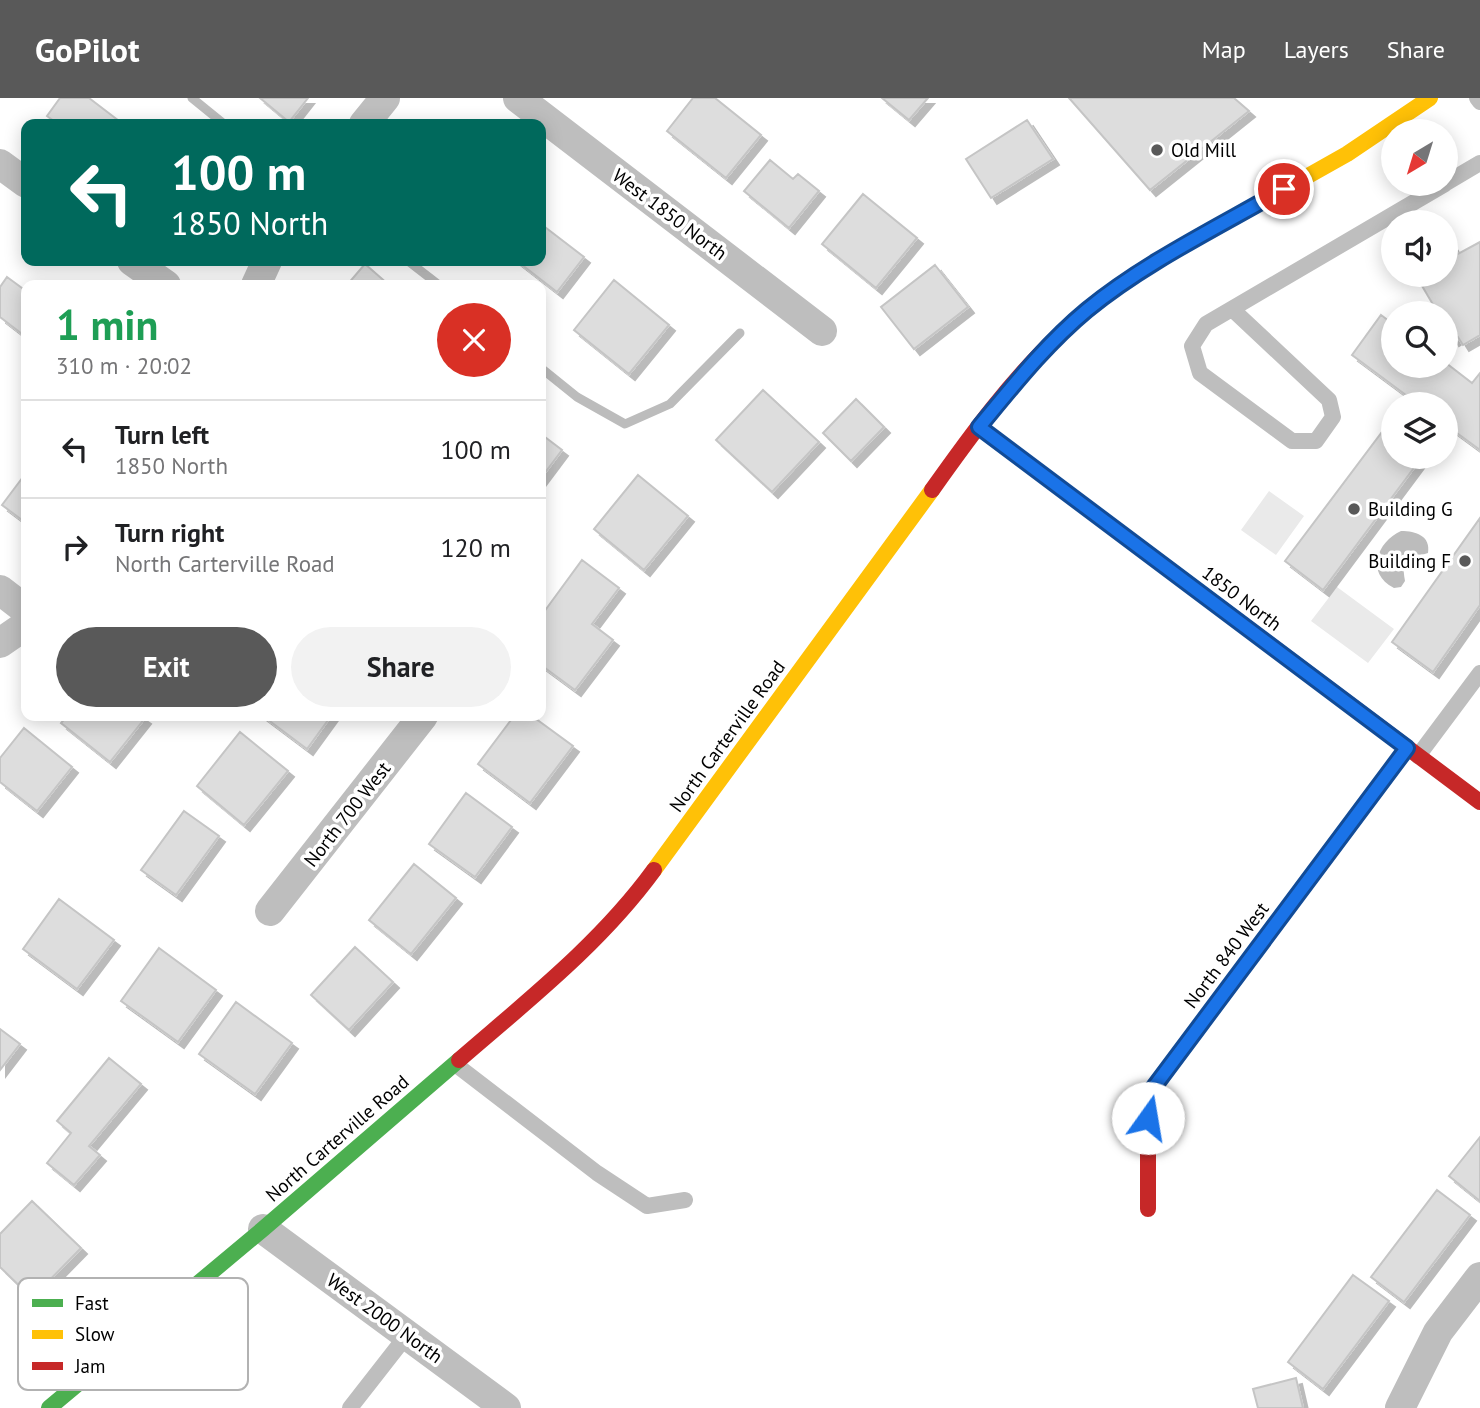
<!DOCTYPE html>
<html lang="en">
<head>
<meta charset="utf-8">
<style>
	:root { --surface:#fff; --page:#f2f2f2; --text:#202124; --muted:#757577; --line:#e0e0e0; --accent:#595959 }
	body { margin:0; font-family:"PT Sans",sans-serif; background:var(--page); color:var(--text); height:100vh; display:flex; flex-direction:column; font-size:26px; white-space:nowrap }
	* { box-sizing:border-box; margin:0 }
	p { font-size:23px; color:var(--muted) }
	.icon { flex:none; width:38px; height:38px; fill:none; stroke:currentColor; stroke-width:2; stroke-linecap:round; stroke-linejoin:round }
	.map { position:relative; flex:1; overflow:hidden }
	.drawer { position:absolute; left:21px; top:182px; width:525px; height:441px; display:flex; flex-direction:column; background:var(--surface); border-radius:14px; box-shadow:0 4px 18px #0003 }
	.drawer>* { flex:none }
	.guide { position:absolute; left:21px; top:21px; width:525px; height:147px; border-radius:14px; box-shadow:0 4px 18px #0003; background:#00695c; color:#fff; overflow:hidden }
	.needle { width:46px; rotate:218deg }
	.tools { position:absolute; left:1381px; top:21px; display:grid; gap:14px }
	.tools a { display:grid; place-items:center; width:77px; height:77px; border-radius:50%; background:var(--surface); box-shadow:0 4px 18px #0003; font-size:35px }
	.pin { position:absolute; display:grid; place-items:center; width:60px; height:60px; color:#fff; margin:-30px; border:4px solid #fff; border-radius:50%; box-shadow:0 2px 7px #0007 }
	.me { position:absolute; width:77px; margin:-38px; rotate:13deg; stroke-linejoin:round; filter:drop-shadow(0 0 5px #0008) }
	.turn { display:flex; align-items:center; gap:24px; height:147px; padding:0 35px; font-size:32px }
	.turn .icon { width:91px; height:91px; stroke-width:2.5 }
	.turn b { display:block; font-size:49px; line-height:60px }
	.round { display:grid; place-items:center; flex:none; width:74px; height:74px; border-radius:37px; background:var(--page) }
	.head { display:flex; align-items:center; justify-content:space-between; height:119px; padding:0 35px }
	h1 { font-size:42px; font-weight:700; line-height:52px; color:#1e9e55 }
	.primary-button { display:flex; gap:14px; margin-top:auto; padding:14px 35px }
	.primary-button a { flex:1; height:80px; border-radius:42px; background:var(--accent); color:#fff; font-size:28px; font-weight:700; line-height:80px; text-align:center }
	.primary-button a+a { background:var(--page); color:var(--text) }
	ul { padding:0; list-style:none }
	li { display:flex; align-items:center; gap:21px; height:98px; padding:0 35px; border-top:2px solid var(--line) }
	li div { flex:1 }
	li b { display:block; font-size:26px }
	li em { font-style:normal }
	header { display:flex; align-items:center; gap:42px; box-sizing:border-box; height:98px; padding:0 35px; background:var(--accent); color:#fff }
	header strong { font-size:33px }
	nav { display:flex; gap:38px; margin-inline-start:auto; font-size:24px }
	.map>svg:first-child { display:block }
	.green { fill:#eaeaea }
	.water { fill:#bcbcbc }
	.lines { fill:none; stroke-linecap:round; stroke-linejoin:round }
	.stream { stroke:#bcbcbc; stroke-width:9 }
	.building { fill:#ddd; stroke:#c5c5c5; stroke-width:2; filter:url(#shadow) }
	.lane { stroke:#bebebe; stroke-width:16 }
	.street { stroke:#bebebe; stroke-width:30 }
	.fast { stroke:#4caf50; stroke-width:16 }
	.slow { stroke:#ffc107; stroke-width:16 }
	.jam { stroke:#c62828; stroke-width:16 }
	.route-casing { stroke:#114b97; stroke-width:18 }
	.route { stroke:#1a73e8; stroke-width:12 }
	.poi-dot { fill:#595959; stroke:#fff; stroke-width:2.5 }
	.labels { text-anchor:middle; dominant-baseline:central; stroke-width:7; stroke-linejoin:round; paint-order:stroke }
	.poi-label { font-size:19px; fill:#000; stroke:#fff; text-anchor:start }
	.street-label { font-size:19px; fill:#000; stroke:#fff }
	.key { fill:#fff; stroke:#b2b2b2; stroke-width:2 }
	.key-label { font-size:19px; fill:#000 }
</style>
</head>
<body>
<header>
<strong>GoPilot</strong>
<nav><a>Map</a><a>Layers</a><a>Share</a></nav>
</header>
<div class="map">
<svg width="1480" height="1310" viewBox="0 0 1480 1310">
	<defs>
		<filter id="shadow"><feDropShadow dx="6" dy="6" stdDeviation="0" flood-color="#0004"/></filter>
	</defs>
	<rect width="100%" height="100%" fill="#fff"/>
	<path class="green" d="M1269,393L1304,418L1276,457L1241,432Z
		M1337,489L1394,531L1368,565L1311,523Z"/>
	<path class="water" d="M1401,433C1416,433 1431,438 1428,455C1405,462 1401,455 1405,483L1401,489L1394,490C1365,475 1377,444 1401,433Z"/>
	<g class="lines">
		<path class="stream" d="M192,0L224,26
			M408,163L439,187
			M541,270L577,299L625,326L670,306L740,235"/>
	</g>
	<path class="building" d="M60,0H89L123,26H58L47,18Z
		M260,0H308L289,24Z
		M693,0H715L761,37L726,80L667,33Z
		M882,0H928L909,22Z
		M1069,0H1234L1249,13L1150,92Z
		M1027,22L1053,61L991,100L966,61Z
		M770,62L793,81L798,76L819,93L789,130L744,93Z
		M863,96L917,140L876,190L822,146Z
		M541,126L584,159L557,194L517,163H541Z
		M1480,144V237L1463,247L1458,239L1453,242L1446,229V215H1438L1418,181L1424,179L1423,177H1446V151L1452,147L1458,156Z
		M365,166L389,187H347Z
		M935,167L968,209L914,251L881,209Z
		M7,179L26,193V239L0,219V189Z
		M614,182L669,227L629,276L574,232Z
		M1381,217L1393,226V268H1446V265L1472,285L1480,275V352L1446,327V306H1418L1352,257Z
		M763,292L819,344L772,394L716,342Z
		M856,301L884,329L851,363L823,335Z
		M1385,330L1393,336V359H1422L1323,492L1285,463Z
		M541,336L562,352L541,380Z
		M26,375V425L2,407Z
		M638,377L688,418L644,472L594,431Z
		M1480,420V507L1433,574L1392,544Z
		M582,462L619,490L592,526L613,542L575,592L541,567V538L544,535L541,533V518Z
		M67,618H142L145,620L110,664L61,625Z
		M263,618H331L307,651Z
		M514,618H532L573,648L530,705L478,666Z
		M24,630L72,669L37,713L0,684V660Z
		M240,634L288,673L244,727L197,688Z
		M466,695L512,729L475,779L429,746Z
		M184,713L219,738L176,797L141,772Z
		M414,766L456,800L411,856L369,822Z
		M59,801L114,842L77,891L23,851Z
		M355,849L393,884L349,932L311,897Z
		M159,850L216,892L178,944L121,903Z
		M236,904L292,945L255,996L199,956Z
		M0,931L20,946L0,972Z
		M109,960L141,986L89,1048L100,1057L74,1087L47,1065L71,1035L57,1023Z
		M1480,1039V1103L1449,1078Z
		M1437,1092L1470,1117L1404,1204L1371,1179Z
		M32,1103L81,1150L32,1200L0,1169V1136Z
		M1353,1177L1389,1203L1323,1291L1288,1264Z
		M1296,1280L1303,1310H1258L1253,1291Z"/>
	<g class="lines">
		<path class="lane" d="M1477,0L1480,4
			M1446,85L1480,65
			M1232,211L1329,302L1333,319L1316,343H1292L1200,275L1192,248L1206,226L1445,86
			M1418,658L1480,575
			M455,966L597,1075L647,1108L685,1102
			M350,1310L407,1237"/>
		<path class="street" d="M518,0L822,233
			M364,26L385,0
			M0,66L26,85
			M132,163L166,187
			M256,187L267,163
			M0,492L26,512
			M0,545L26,527
			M270,813L423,618
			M263,1131L506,1310
			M1400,1310L1438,1234L1480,1179"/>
		<path class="fast" d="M979,329L1217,507
			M49,1310L263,1131L459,962"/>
		<path class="slow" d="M1253,109L1347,56L1430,0
			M654,772L932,392"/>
		<path class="jam" d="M932,392C971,337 1011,282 1061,235C1116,182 1186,145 1253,109
			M1217,507L1480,704
			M459,962C527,903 600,846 654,772
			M1148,1111V997L1407,650"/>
	</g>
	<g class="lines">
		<g class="route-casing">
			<path id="route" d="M1148,1020V997L1407,650L979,329C1013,288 1046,246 1087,212C1144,165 1220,128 1284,91"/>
		</g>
		<use href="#route" class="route"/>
	</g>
	<g class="poi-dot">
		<circle cx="1157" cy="52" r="7"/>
		<circle cx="1354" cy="411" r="7"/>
		<circle cx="1465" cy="463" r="7"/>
	</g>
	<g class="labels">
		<g class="poi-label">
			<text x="1171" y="52">Old Mill</text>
			<text x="1368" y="411">Building G</text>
			<text x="1451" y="463" text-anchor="end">Building F</text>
		</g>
		<g class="street-label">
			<text transform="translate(670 116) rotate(37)">West 1850 North</text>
			<text transform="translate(1242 500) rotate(37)">1850 North</text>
			<text transform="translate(727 638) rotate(-54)">North Carterville Road</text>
			<text transform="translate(347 716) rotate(-52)">North 700 West</text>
			<text transform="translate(1226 857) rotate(-53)">North 840 West</text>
			<text transform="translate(337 1040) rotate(-41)">North Carterville Road</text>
			<text transform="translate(385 1220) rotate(36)">West 2000 North</text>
		</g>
	</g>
	<rect x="18" y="1180" width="230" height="112" rx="10" class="key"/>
	<rect x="32" y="1201" width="31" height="8" fill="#4caf50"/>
	<rect x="32" y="1232" width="31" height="9" fill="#ffc107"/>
	<rect x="32" y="1264" width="31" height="8" fill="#c62828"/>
	<g class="key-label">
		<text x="75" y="1212">Fast</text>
		<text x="75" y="1243">Slow</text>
		<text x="75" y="1275">Jam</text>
	</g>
</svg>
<div class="tools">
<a><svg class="needle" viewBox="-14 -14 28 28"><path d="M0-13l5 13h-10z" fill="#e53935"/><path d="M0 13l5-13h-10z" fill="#757577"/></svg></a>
<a><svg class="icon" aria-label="sound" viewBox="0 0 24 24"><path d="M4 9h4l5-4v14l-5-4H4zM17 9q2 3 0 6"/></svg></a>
<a><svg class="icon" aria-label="search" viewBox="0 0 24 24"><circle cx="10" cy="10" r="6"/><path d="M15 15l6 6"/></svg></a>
<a><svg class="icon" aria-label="layers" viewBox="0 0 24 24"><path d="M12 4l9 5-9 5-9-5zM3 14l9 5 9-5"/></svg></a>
</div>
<div class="pin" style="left:1284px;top:91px;background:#d93025"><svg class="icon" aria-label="arrive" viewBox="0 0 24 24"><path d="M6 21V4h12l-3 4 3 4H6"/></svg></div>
<svg class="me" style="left:1148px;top:1020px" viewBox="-20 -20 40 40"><circle r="19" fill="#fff"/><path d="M0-13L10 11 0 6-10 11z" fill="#1a73e8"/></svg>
<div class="guide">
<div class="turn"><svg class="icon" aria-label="left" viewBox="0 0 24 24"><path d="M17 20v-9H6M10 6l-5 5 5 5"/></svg><div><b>100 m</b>1850 North</div></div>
</div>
<section class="drawer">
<div class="head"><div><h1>1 min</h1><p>310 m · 20:02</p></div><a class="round" style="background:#d93025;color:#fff"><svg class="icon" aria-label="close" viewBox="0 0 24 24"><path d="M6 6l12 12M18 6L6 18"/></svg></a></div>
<ul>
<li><svg class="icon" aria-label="left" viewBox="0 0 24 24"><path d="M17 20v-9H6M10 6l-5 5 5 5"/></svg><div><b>Turn left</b><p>1850 North</p></div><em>100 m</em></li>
<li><svg class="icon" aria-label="right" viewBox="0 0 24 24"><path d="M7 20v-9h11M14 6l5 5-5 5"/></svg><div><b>Turn right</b><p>North Carterville Road</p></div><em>120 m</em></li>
</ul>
<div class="primary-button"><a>Exit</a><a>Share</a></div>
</section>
</div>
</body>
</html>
